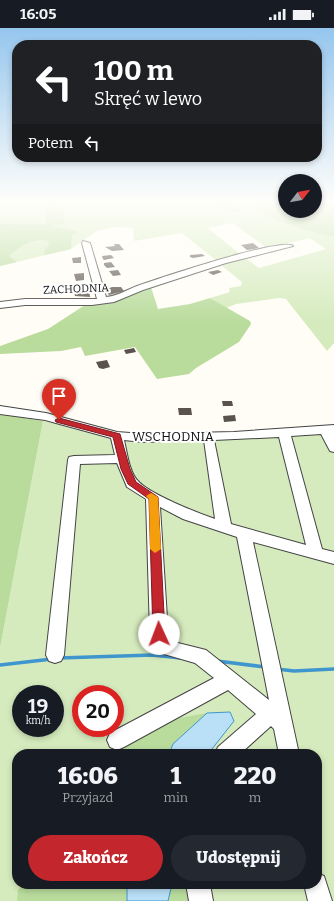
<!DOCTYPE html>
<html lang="pl">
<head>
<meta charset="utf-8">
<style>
	:root { --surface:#171b24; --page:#242831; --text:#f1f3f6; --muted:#9ea1a6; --accent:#c4262e }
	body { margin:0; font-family:Bitter,serif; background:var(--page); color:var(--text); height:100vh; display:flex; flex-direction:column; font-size:15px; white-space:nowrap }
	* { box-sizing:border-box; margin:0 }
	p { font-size:13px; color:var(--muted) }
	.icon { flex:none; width:22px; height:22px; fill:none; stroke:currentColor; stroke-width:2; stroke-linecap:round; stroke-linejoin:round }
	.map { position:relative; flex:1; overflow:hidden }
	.side { position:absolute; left:12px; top:721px; width:310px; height:140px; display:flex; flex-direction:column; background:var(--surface); border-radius:16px; box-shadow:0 2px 6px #0003 }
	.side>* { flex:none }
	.guide { position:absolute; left:12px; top:12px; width:310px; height:122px; border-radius:16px; box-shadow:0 2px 6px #0003; background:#202124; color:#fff; overflow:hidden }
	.needle { width:26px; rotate:59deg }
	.fabs { position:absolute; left:278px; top:146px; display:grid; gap:8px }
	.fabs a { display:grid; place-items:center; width:44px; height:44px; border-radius:50%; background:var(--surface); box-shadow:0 2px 6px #0003; font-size:20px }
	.speed { position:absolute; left:12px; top:657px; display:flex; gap:8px; font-size:20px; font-weight:700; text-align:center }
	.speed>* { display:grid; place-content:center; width:52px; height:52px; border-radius:50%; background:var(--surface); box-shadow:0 2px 6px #0003; line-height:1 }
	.speed small { font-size:10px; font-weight:400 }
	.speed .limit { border:6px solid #d22; background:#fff; color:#111 }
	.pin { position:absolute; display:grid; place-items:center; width:34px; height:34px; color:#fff; margin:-41px -17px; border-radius:50% 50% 50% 0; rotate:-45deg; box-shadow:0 0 4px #0007 }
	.pin .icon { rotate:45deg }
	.me { position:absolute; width:44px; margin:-22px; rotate:358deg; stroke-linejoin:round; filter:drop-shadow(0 0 3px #0008) }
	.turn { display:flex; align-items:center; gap:14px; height:84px; padding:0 16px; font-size:18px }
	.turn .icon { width:52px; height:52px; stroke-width:2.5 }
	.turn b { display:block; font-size:28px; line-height:34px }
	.then { display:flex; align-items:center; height:38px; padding:0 16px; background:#0003; gap:8px; font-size:15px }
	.eta { display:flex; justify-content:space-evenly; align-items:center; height:68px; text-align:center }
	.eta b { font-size:24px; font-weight:800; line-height:28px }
	.button { display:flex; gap:8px; margin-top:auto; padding:8px 16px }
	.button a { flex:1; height:46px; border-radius:24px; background:var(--accent); color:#fff; font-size:16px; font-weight:800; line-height:46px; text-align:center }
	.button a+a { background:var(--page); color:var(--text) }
	.status { display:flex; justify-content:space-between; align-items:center; height:28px; padding:0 20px; background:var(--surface); direction:ltr }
	.status svg { height:11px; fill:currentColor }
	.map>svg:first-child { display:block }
	.green { fill:#d5ebbd; fill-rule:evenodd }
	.forest { fill:#b9dc9c }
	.water { fill:#b9e0f7; stroke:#3f96cf }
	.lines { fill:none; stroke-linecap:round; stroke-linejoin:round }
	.stream { stroke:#3f96cf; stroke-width:3.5 }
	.building { fill:#5a524d }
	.minor-casing { stroke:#444; stroke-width:2 }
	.path { stroke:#333; stroke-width:1; stroke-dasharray:2.5 1; stroke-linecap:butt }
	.minor { fill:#fff; fill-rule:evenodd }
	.route { fill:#c4262e; stroke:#7f191e }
	.slow { fill:#f59e0b }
	.labels { text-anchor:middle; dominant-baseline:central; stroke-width:4; stroke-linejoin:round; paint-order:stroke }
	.far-street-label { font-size:11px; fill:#111; stroke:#fff }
	.street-label { font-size:13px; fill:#111; stroke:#fff }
</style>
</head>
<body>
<div class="status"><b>16:05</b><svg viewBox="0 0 49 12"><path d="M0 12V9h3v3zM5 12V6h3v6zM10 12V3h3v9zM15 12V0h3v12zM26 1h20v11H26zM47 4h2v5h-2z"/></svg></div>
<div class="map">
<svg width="334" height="873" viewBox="0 0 334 873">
	<rect width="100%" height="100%" fill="#fffdf5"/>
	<path class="green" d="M0,173H285V183H315V173H334V315L327,323L286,271L279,270L236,276L226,280L210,270L230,264L229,260L241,258L242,254L221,237L245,230L259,240L326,221L310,210L267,220L233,195L208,200L241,227L218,234L182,205L134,213L133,200L116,199L97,203L71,221L0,238Z
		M43,393L127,410L330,402L334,412V873H0V620ZM21,666H55V700H21ZM81,666H115V700H81ZM17,726H317V856H17Z"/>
	<path class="forest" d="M46,173H61L65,196L49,197L79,204L72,207L71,221L45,227L44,223L48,219L49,214C38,207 17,220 9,228L17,234L0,238V196L46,197Z
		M216,173H231L242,181L238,184L227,185L225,182L205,177Z
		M268,173H285V183H315V173L334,179V209L301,201L254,183L252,174Z
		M151,259L158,281L190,276L210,270L250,293L251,296L239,314L196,340L189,346L157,351L135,319L85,328L81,319L61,323L0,326V318L48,301L85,277L101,276L123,270Z
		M0,386L43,393L0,620Z
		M207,685L173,716L169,726H117C146,694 167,692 207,685Z
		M23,856H127V873H17L18,862Z
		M172,856H195L198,873H168Z"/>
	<path class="water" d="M230,684L234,693L208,726H169L173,716L207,685Z
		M127,856H172L168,873H127Z"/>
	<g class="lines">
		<path class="stream" d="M59,630L153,627L180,630
			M217,633L265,639
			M0,637L52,631
			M277,641L294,643L334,641"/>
	</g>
	<path class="building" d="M253,215L259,220L247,222L241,217Z
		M114,216H119L124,222L112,223L105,219L115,218Z
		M202,226L205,228L193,230L190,229V227Z
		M111,227L114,230L104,232L103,231L102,228Z
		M81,229V235H73L72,230Z
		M111,234L115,239L107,240L104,237V235Z
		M118,242L121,247L113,248L109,243Z
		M218,242L222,244L213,247L208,244Z
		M84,245V252L76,253L74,246Z
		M112,259H121L124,263L109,267L105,262Z
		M89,260L90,269L75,268L74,264L80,263V261Z
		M134,320L136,324L126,326L124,322Z
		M107,332L110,339L103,341L99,340L96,334Z
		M222,373H232L233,378H223Z
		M178,380H191L192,387H179Z
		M235,387L236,393L224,394L223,388Z"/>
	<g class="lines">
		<g class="minor-casing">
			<path id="minor" d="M83,213L90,215L106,269C117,268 127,262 137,258C157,251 282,209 293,218L226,235L143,262L114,274L92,277H25L0,280V274L25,271H97L82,215Z
				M0,378L46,385L117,404L143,406L234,404L334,397V424L330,423L321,406L291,408L322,521L334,524V536L253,514L299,726H279L274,701L271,698L240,726H215L218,719L256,686L228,662L124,719L117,722L110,719L107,712L110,705L214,650L195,635L157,624L150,606L146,471L127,459L117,435L80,436L64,627L61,633L55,635L49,633L46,627L68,432L69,429L74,428L115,427L111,410L45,392L0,386ZM279,409L306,517L231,496L214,412ZM124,412L143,414L204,412L215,491C198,485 149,466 138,453C129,444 127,424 124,412ZM160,479L183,491L237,509L269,672L206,622L170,613L168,606Z
				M317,845L324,848L332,873H308L304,856H317Z
				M186,856H210L213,873H189Z"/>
		</g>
		<path class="path" d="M320,173L334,179"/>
		<use href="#minor" class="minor"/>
	</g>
	<linearGradient id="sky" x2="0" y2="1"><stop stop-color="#95c6ee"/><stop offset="0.59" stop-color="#fffefa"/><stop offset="1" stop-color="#fffefa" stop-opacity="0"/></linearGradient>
	<rect width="334" height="295" fill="url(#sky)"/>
	<path class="route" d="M59,390L120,406L130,441L136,454L158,469L165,606L163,610L159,611L155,610L153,606L149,471L128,456L121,441L113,409L56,394L55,392Z"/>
	<path class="slow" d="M151,465L158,469L161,521L155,525L150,521L149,471L146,468Z"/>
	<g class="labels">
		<g class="far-street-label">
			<text transform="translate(76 261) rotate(-2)">ZACHODNIA</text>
		</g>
		<g class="street-label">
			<text x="173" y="408">WSCHODNIA</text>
		</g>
	</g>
</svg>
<div class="fabs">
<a><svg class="needle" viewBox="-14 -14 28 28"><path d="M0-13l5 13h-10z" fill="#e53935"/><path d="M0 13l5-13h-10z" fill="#9ea1a6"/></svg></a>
</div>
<div class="speed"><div>19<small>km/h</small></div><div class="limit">20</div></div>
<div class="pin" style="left:59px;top:392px;background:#d93025"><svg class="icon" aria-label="arrive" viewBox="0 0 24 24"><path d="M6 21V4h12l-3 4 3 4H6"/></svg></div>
<svg class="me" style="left:159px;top:606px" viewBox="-20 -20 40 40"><circle r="19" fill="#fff"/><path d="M0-13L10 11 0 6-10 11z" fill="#c4262e"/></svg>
<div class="guide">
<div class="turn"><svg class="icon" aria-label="left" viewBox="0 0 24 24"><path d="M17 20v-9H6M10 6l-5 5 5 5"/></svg><div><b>100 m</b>Skręć w lewo</div></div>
<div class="then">Potem<svg class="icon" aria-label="left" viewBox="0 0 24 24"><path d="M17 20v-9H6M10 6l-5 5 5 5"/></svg></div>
</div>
<section class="side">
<div class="eta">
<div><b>16:06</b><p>Przyjazd</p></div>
<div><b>1</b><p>min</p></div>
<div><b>220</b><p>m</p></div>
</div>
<div class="button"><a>Zakończ</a><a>Udostępnij</a></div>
</section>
</div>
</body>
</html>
